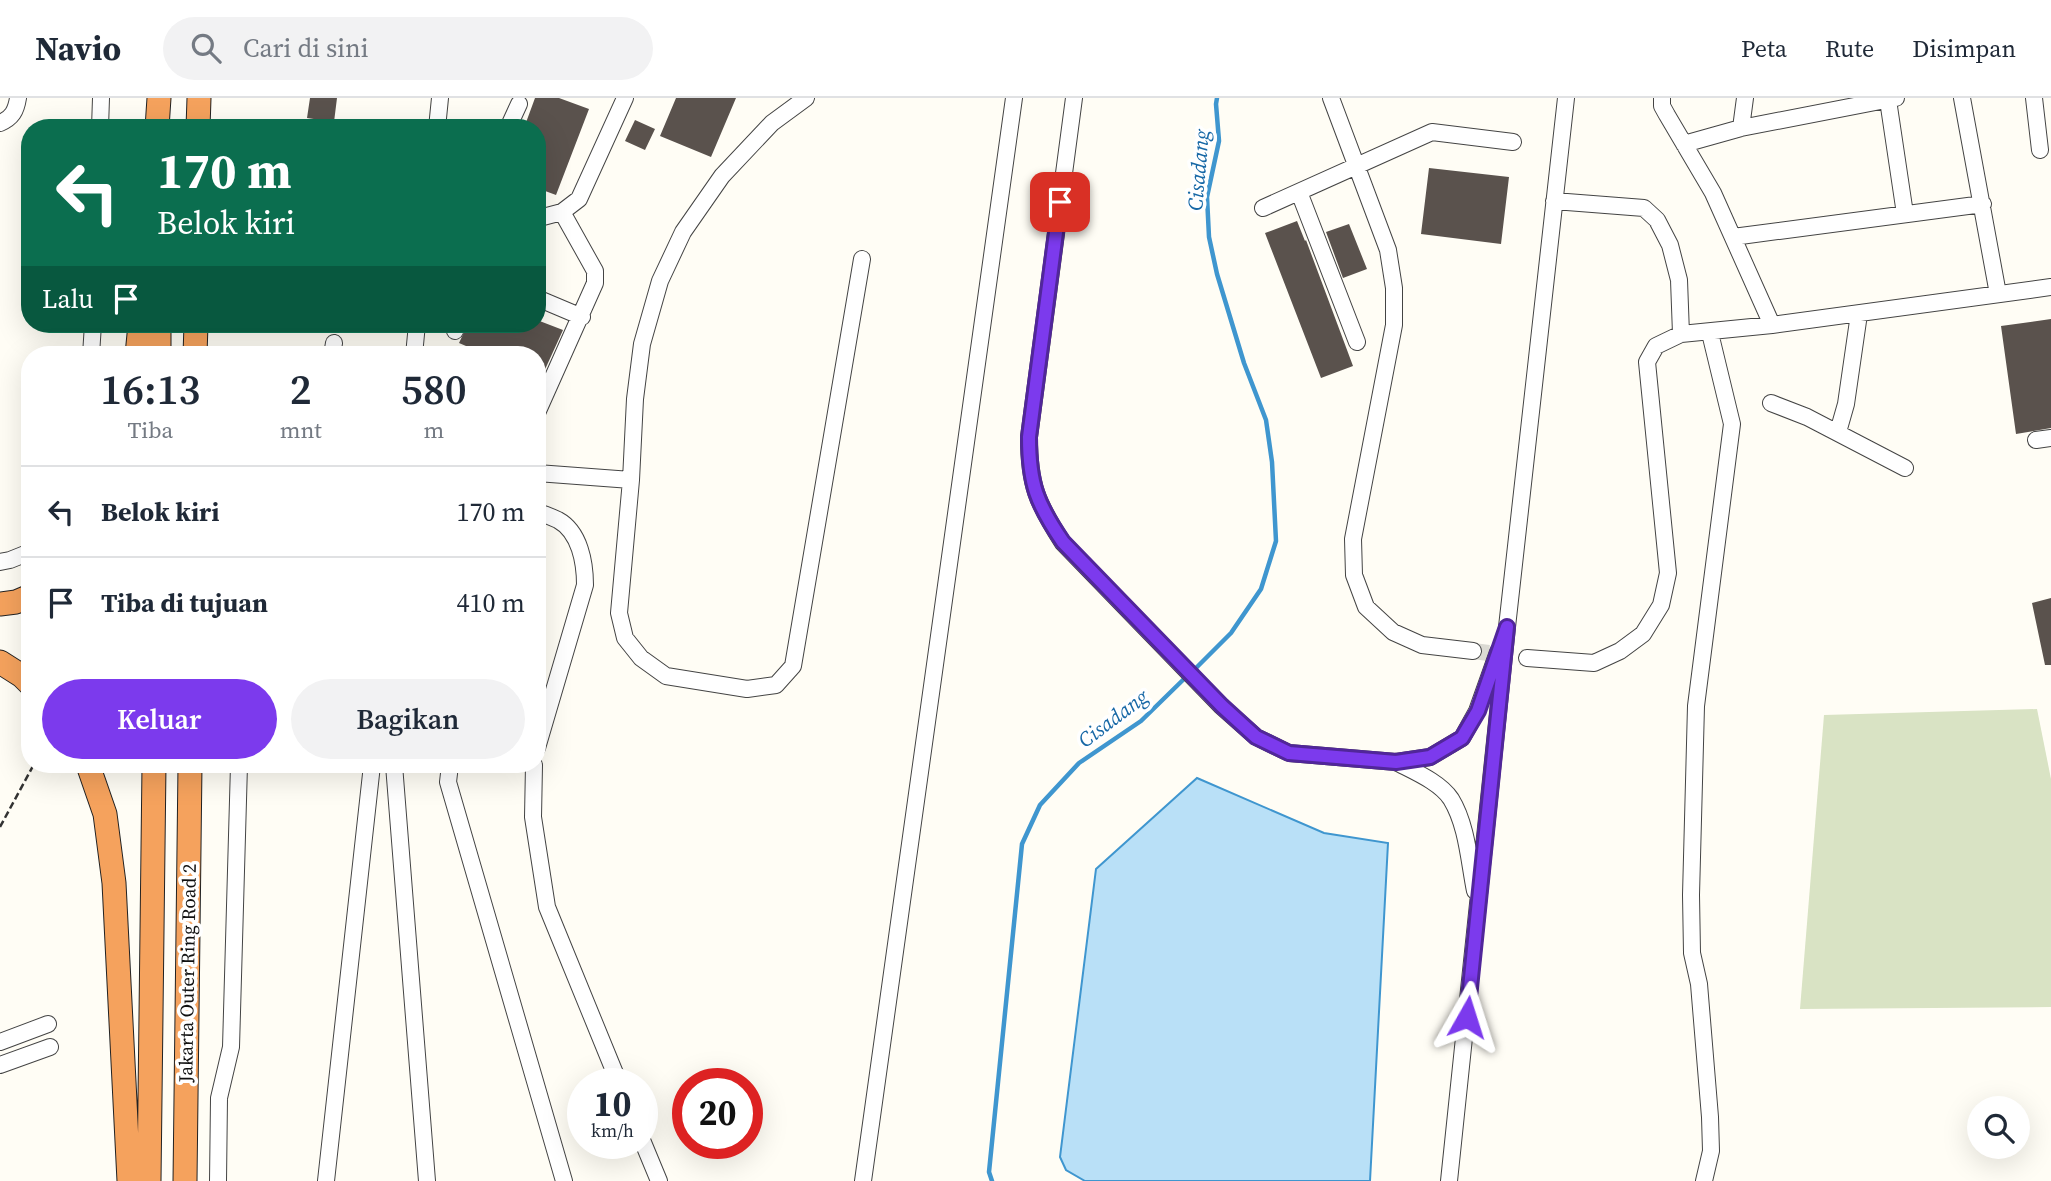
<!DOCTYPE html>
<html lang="id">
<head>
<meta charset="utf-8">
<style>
	:root { --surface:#fff; --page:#f2f2f3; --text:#1f2937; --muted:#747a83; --line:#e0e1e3; --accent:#7c3aed }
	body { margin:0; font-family:"Source Serif 4",serif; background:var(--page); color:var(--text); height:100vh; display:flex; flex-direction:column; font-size:26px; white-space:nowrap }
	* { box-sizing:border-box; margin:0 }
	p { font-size:23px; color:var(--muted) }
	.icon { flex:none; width:38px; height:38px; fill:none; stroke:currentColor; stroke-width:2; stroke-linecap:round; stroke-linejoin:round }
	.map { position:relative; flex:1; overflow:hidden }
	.sheet { position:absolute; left:21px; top:248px; width:525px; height:427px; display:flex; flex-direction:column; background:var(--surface); border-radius:28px; box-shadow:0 7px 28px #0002 }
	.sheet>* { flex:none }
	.hud { position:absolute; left:21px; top:21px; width:525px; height:214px; border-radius:28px; box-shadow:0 7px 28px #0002; background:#0b6e4f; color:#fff; overflow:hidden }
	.buttons { position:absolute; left:1967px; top:998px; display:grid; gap:14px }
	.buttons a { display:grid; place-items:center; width:63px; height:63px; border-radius:50%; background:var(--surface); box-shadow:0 7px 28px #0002; font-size:35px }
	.speed { position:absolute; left:567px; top:970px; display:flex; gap:14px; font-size:35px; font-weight:700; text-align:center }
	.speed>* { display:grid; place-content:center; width:91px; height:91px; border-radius:50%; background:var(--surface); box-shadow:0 7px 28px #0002; line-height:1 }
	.speed small { font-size:18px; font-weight:400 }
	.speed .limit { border:10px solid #d22; background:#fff; color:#111 }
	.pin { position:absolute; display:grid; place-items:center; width:60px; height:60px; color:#fff; margin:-30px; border-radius:14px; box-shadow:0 4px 10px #0006 }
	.me { position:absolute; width:77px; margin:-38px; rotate:6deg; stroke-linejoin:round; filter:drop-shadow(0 0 5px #0008) }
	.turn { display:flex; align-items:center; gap:24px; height:147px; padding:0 21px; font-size:32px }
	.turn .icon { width:91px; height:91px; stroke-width:2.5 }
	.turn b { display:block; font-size:49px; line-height:60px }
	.then { display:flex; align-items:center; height:66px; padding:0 21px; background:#0003; gap:14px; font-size:26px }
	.eta { display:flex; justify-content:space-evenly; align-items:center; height:119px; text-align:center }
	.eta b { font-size:42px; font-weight:600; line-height:49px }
	.button { display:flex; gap:14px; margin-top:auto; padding:14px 21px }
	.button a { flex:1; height:80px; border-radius:42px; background:var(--accent); color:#fff; font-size:28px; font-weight:600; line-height:80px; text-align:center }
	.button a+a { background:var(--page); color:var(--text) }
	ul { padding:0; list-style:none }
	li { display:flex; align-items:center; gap:21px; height:91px; padding:0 21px; border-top:2px solid var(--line) }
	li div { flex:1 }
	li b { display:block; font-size:26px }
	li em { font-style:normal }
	header { display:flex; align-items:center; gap:42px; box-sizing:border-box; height:98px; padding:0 35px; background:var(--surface); border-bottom:2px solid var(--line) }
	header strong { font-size:33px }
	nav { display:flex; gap:38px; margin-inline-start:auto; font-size:24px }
	.search { width:490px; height:63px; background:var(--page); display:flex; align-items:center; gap:18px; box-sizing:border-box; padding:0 24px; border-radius:38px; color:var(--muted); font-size:26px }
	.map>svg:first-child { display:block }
	.cemetery { fill:#d9e3c4 }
	.water { fill:#b9e0f7; stroke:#3f96cf; stroke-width:2 }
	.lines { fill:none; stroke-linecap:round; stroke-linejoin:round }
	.stream { stroke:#3f96cf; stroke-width:4.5 }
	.building { fill:#5a524d }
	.minor-tunnel { stroke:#dbdad3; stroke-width:16; stroke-dasharray:16 8; stroke-linecap:butt }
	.minor-casing { stroke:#444; stroke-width:18 }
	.highway-casing { stroke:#222; stroke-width:25 }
	.path { stroke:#333; stroke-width:2.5; stroke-dasharray:7 3.5; stroke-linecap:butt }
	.minor { stroke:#fff; stroke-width:16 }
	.highway { stroke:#f5a25d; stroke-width:23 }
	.route-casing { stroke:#51269a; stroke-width:18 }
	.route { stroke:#7c3aed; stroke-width:12 }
	.labels { text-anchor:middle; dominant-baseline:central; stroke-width:7; stroke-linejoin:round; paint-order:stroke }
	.street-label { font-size:19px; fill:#111; stroke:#fff }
	.water-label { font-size:21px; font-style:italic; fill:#1768a6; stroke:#fff }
</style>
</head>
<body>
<header>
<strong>Navio</strong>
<div class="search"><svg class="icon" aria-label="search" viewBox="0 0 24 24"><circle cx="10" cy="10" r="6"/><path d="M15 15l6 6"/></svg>Cari di sini</div>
<nav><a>Peta</a><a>Rute</a><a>Disimpan</a></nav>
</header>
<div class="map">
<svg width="2051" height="1083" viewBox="0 0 2051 1083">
	<rect width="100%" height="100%" fill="#fffdf5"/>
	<path class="cemetery" d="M2037,611L2051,681V909L1800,911L1824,617Z"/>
	<path class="water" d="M1197,680L1324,735L1388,745L1370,1083H1085L1066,1072L1060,1059L1096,771Z"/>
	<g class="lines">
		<path class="stream" d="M1193,573L1231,535L1261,491L1276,443L1272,364L1266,322L1244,265L1217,176L1209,139L1207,99L1219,43L1216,6L1217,0
			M992,1083L989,1074L1022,746L1040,707L1079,665L1141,623L1186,579"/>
	</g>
	<path class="building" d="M310,0H337L334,24L307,20Z
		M535,0H559L589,11L556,97L537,90V30H524Z
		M676,0H736L711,59L660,38Z
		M635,22L655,31L645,52L625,43Z
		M1429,70L1509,79L1501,146L1421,136Z
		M1297,123L1305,143L1306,142L1353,268L1321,280L1265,135Z
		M1349,126L1367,171L1343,180L1326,134Z
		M2051,221V330L2016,336L2001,228Z
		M537,222L563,232L542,278L537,276V257H470L473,251L459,245L468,226H537Z
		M2051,500V567H2045L2032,505Z"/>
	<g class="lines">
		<path class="minor-tunnel" d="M1473,553L1527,560"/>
		<g class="minor-casing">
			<path id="minor" d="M806,0L772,25L722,78L683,134L660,183L642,246L635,301L631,382L619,515L625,540L641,560L666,578L747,591L776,587L793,568L862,161
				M1074,0L1029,339C1029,387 1037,405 1063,445L1221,608L1256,639L1289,655L1396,664L1430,659L1462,640L1477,613L1498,554
				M1331,0L1388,152L1394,190V227L1353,441L1354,477L1366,509L1393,534L1422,547L1473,553
				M1662,0V8L1667,17L1713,95L1772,227
				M1962,0L1998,196
				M2034,0L2040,52
				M1888,2L1905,116
				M0,25C12,20 16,13 18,0
				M100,30L101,0
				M437,30L440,0
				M508,30L519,6
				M1741,30L1745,0
				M1684,46L1741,30L1896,0
				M1299,94L1357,244
				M1554,103L1644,110L1657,122L1670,147L1679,182L1681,236
				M1263,110L1432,34L1513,44
				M537,118L543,119L562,114L579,101L625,0
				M1733,139L1983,106
				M537,200L582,219
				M455,233L458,226
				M91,257L93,226
				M332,257L334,245
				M414,257L417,226
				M1771,305L1807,319L1905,370
				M537,315L595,185V173L562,114
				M1838,334L1846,306L1859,216
				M2036,342L2051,340
				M537,375L631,382
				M537,414C544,416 552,419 558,422C580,434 585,465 585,487L537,650
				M0,464L10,462L30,454
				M1527,560L1594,565L1620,553L1643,536L1661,507L1668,475L1647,264L1656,248L1681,236L1772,227L2051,189
				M1396,664C1413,673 1440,684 1451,701C1467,727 1469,763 1475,793
				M394,667L427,1083
				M450,667L448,684L564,1083
				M534,667L533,719L547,809L619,985
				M0,944L48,926
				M0,967L50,949
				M642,1042L659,1083
				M218,1083L219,1000L231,949L239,667
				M326,1083L372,667
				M863,1083L1014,0
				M1449,1083L1507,529L1566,0
				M1704,1083L1711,1053L1710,1019L1699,886L1692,855L1691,797L1696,608L1732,326L1710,235"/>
		</g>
		<g class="highway-casing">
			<path id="highway" d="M157,30L159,0
				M198,30L199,0
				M137,257L140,226
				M159,257V226
				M195,257L196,226
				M0,506L16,504L30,498
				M0,564L22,578L30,586
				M88,667L105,716L114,785L129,1083
				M149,1083L154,667
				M185,1083L190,667"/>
		</g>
		<path class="path" d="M0,729L33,668"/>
		<use href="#minor" class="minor"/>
		<use href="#highway" class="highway"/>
	</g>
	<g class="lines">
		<g class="route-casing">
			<path id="route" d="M1060,104L1029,339C1029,386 1037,406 1063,444L1222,608L1256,639L1289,655L1396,664L1430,659L1462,640L1478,613L1507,529L1467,919"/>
		</g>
		<use href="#route" class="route"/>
	</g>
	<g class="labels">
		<g class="street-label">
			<text transform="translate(187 875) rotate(-89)">Jakarta Outer Ring Road 2</text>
		</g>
		<g class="water-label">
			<text transform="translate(1198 72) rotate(-85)">Cisadang</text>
			<text transform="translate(1113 620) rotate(-37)">Cisadang</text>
		</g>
	</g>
</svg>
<div class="buttons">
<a><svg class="icon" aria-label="search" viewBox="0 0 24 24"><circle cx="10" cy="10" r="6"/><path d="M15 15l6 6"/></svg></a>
</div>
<div class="speed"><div>10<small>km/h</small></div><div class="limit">20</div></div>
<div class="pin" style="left:1060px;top:104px;background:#d93025"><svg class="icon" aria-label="arrive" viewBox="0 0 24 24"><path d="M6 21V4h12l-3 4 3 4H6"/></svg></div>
<svg class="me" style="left:1467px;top:919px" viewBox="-20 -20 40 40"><path d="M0-17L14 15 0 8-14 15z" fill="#7c3aed" stroke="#fff" stroke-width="4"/></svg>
<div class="hud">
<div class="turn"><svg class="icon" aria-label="left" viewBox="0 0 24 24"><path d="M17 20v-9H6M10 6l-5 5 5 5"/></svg><div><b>170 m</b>Belok kiri</div></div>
<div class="then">Lalu<svg class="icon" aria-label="arrive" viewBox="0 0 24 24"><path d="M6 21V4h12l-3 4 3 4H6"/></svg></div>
</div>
<section class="sheet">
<div class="eta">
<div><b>16:13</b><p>Tiba</p></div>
<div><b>2</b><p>mnt</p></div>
<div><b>580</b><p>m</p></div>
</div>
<ul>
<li><svg class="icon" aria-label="left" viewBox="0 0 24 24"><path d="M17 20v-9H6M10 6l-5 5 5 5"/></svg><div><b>Belok kiri</b></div><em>170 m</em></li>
<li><svg class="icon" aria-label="arrive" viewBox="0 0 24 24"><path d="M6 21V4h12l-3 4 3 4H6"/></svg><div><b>Tiba di tujuan</b></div><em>410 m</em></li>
</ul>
<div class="button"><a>Keluar</a><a>Bagikan</a></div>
</section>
</div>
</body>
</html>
